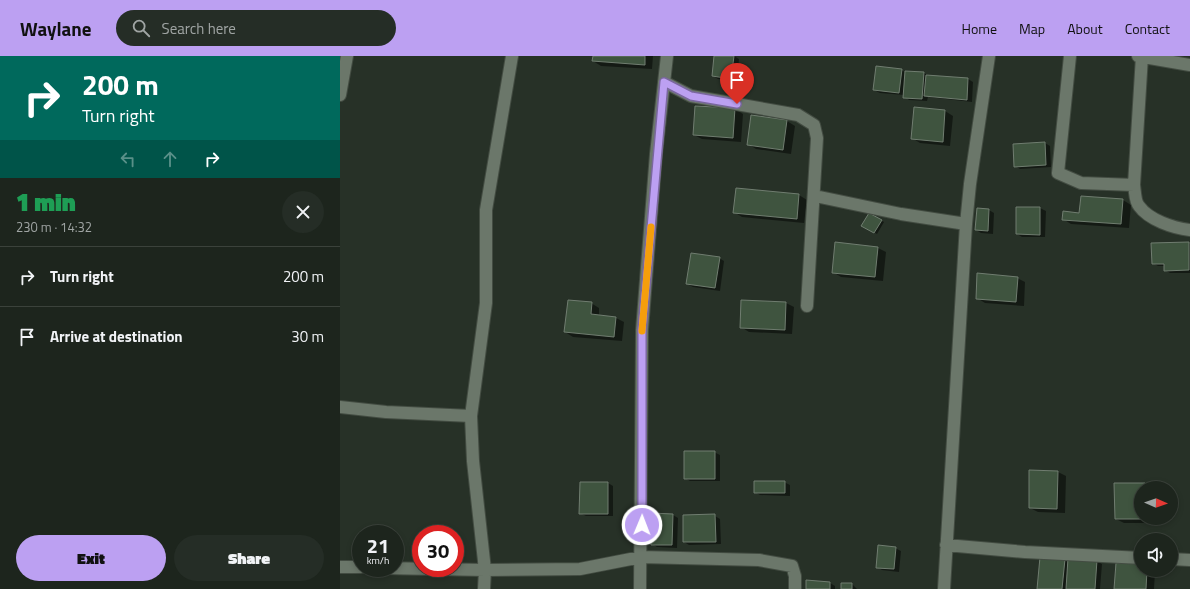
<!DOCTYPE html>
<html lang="en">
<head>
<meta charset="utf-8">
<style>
	:root { --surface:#1d251d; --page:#252d26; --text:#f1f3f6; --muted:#a0a5a4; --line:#3b423b; --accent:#bca0f2 }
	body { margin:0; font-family:"Titillium Web",sans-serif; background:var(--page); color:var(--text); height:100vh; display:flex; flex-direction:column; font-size:15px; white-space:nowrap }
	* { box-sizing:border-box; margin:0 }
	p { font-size:13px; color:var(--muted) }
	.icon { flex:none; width:22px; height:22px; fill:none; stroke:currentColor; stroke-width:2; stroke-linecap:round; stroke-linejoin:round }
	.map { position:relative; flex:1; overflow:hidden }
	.drawer { display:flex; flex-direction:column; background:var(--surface); width:340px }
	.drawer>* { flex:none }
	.top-card { background:#00695c; color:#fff; overflow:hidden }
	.needle { width:26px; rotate:92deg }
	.fabs { position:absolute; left:794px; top:425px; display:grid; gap:8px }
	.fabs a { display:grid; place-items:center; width:44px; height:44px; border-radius:50%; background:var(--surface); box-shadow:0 2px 6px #0003,0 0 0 1px var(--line); font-size:20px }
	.speed { position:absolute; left:12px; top:469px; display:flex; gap:8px; font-size:20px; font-weight:700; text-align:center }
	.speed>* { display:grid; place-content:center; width:52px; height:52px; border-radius:50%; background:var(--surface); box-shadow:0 2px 6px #0003,0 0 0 1px var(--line); line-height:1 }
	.speed small { font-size:10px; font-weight:400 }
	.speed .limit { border:6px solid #d22; background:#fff; color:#111 }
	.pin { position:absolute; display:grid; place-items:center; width:34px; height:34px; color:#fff; margin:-41px -17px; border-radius:50% 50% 50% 0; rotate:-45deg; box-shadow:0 0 4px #0007 }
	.pin .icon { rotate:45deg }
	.me { position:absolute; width:44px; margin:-22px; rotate:1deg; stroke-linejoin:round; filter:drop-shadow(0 0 3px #0008) }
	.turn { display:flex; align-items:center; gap:14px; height:84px; padding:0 16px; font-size:18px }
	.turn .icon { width:52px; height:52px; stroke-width:2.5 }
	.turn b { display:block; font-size:28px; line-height:34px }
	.lanes { display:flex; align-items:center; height:38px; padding:0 16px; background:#0003; justify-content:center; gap:20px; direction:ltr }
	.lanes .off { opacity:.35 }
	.round { display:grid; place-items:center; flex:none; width:42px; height:42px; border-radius:21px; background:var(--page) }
	.head { display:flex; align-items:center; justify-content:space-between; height:68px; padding:0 16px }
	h1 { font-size:24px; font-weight:800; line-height:30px; color:#1e9e55 }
	.button { display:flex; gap:8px; margin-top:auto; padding:8px 16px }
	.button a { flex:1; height:46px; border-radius:24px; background:var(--accent); color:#111; font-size:16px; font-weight:800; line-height:46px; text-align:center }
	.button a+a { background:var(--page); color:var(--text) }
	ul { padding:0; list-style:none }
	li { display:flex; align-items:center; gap:12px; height:60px; padding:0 16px; border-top:1px solid var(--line) }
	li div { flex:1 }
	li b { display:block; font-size:15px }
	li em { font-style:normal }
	header { display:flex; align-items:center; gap:24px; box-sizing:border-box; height:56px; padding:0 20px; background:var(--accent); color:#111 }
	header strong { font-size:19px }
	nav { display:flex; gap:22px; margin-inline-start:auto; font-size:14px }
	.search { width:280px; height:36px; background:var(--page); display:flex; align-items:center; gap:10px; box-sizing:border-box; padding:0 14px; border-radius:22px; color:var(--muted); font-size:15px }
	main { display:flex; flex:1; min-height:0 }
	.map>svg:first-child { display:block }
	.shadow { fill:#0007 }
	.building { fill:#3f543f; stroke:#707d70 }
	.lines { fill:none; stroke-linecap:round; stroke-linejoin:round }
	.minor-casing { stroke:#434c42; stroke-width:14 }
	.minor { stroke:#6b776a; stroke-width:12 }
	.route-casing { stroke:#7a689d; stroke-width:10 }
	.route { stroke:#bca0f2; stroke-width:7 }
	.slow { stroke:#f59e0b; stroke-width:7 }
</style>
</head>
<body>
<header>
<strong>Waylane</strong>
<div class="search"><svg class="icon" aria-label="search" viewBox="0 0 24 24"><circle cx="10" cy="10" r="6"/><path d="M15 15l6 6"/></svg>Search here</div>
<nav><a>Home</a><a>Map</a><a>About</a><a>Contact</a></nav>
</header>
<main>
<section class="drawer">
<div class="top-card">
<div class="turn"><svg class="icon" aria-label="right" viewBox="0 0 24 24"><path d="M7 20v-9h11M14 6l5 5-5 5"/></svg><div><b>200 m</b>Turn right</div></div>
<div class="lanes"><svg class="icon off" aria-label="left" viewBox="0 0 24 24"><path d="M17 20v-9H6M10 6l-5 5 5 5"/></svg><svg class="icon off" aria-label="ahead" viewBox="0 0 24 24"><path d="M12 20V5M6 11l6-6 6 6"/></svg><svg class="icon" aria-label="right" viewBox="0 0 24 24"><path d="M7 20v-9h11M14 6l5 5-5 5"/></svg></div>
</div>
<div class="head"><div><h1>1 min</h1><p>230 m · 14:32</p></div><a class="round"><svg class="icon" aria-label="close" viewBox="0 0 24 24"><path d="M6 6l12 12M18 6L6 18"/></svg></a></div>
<ul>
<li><svg class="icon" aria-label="right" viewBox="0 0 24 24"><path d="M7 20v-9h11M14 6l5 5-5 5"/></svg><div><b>Turn right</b></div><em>200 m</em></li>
<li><svg class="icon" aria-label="arrive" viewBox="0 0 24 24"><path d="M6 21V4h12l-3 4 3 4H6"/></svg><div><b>Arrive at destination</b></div><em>30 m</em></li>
</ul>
<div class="button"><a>Exit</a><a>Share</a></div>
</section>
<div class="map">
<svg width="850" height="533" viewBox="0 0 850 533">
	<rect width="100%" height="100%" fill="#273127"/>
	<path class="shadow" d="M254,0H313L312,13L261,10L253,5Z
		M375,0H394L399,3L397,25L378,23L373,20Z
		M561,14L565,16L584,17L589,20L628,23L633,26L632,46L588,41L587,45L569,44L564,39L540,37L534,34Z
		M575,52L605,55L613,60L610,90L580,87L572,82Z
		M395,53L403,58L401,86L362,83L354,79Z
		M412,60L447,65L455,70L451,98L416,93L408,88Z
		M705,87L710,90L711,111L680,113L675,110Z
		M459,139L467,144L464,167L402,161L394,156Z
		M783,144L791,149L789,172L731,168L723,163Z
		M677,152H700L706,155L705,181H682L677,178Z
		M638,153L649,154L654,157L653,178L641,177L636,174Z
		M529,158L544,166L537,178L523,170Z
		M496,187L538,192L546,196L543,225L501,221L493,216Z
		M848,187L850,188V217H830L825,214V210H818L813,207Z
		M379,202L384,205L380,235L353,231L347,228Z
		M677,222L685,226L684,250L645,247L637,242Z
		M251,247L259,252V260L276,262L284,266L282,285L233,281L225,276Z
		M446,247L454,251L452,278L409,276L401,271Z
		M374,396L380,399V425H350L345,422Z
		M718,416L726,420L725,457L698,456L690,452Z
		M444,426L450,429V440L420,439L415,436Z
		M268,427L273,430V460H246L240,457Z
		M775,428H805L811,432H801V462H813V467H784L776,463Z
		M333,459L338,462L337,492L317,491L312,488Z
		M344,460H375L380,463L381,488L349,489L344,486Z
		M555,492L561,495L559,516L542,514L537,511Z
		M725,504L728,506L756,505L762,508L760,533H698Z
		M801,509V514L815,515L814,533H775Z
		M490,527L495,530V533H467Z
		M502,528H512L517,533H502Z"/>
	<path class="building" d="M253,0H305V9L252,5Z
		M374,0H394L391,23L372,20Z
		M536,10L562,13L559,37L533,34Z
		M565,15L584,16L582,43L563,42Z
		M586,19L628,22L627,44L584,40Z
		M355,50L395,52L393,82L353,79Z
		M574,51L605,54L603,86L571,83Z
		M411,59L447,64L443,94L407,89Z
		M705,86L706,109L674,111L673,88Z
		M396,132L459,138L457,163L393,157Z
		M741,140L783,143L781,168L722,164L723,155L739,157Z
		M676,151H700V179L676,178Z
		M637,152L649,153L648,175L635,174Z
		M529,157L542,164L534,177L521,170Z
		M495,186L538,191L535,221L492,217Z
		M849,186V214L824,215V208H812L811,187Z
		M351,197L380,201L375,232L346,228Z
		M637,217L678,221L676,246L636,243Z
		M228,244L252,246L251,258L276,261L274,281L224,276Z
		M401,244L446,246L445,274L400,272Z
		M344,395H375V423H344Z
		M689,414L718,415L717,453L689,452Z
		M414,425H445V437H414Z
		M240,426H268V458H239Z
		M774,427H805V432H801V462L805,463H775Z
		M311,457L333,458L332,489H311Z
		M375,458L376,486H343V459Z
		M538,489L556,491L554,513L536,512Z
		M700,501L725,503L722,533H697Z
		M728,502L757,504L755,533H726Z
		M776,507L801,508V514H807L806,533H774Z
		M466,524L490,526V533H466Z
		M501,527H512V533H501Z"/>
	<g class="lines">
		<g class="minor-casing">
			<path id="minor" d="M730,0L718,117L741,127L794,129L802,0
				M798,0L850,9
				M324,26L351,40L458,59L474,69L477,82L467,250
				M0,39L7,0
				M794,129C795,135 795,146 799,150C809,164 833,172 850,174
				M475,140L561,158L626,168
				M0,351L46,356L131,360
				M606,489L685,496L801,502
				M831,503L850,504
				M0,511H21
				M43,512L145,514L240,513L301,501L419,504L452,510L455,520V533
				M144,533L145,514L133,405L131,360L146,247V154L172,0
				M300,533L302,274L316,98L327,0
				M604,533L626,168L630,128L649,0"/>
		</g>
		<use href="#minor" class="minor"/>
	</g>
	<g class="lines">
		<g class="route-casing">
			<path id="route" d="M302,469V274L324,26L351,40L397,48"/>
		</g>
		<use href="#route" class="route"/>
		<path class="slow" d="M302,275L311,171"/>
	</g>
</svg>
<div class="fabs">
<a><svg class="needle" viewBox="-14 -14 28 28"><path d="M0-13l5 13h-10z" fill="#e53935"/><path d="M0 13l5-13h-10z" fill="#a0a5a4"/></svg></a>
<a><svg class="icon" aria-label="sound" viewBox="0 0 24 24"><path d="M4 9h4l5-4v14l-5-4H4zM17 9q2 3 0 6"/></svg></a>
</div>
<div class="speed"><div>21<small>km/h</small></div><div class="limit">30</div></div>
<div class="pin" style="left:397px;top:48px;background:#d93025"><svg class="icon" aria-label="arrive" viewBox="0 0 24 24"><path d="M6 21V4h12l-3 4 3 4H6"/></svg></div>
<svg class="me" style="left:302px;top:469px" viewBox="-20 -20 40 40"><circle r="17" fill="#bca0f2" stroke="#fff" stroke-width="3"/><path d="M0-11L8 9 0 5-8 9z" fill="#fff"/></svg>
</div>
</main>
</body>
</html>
